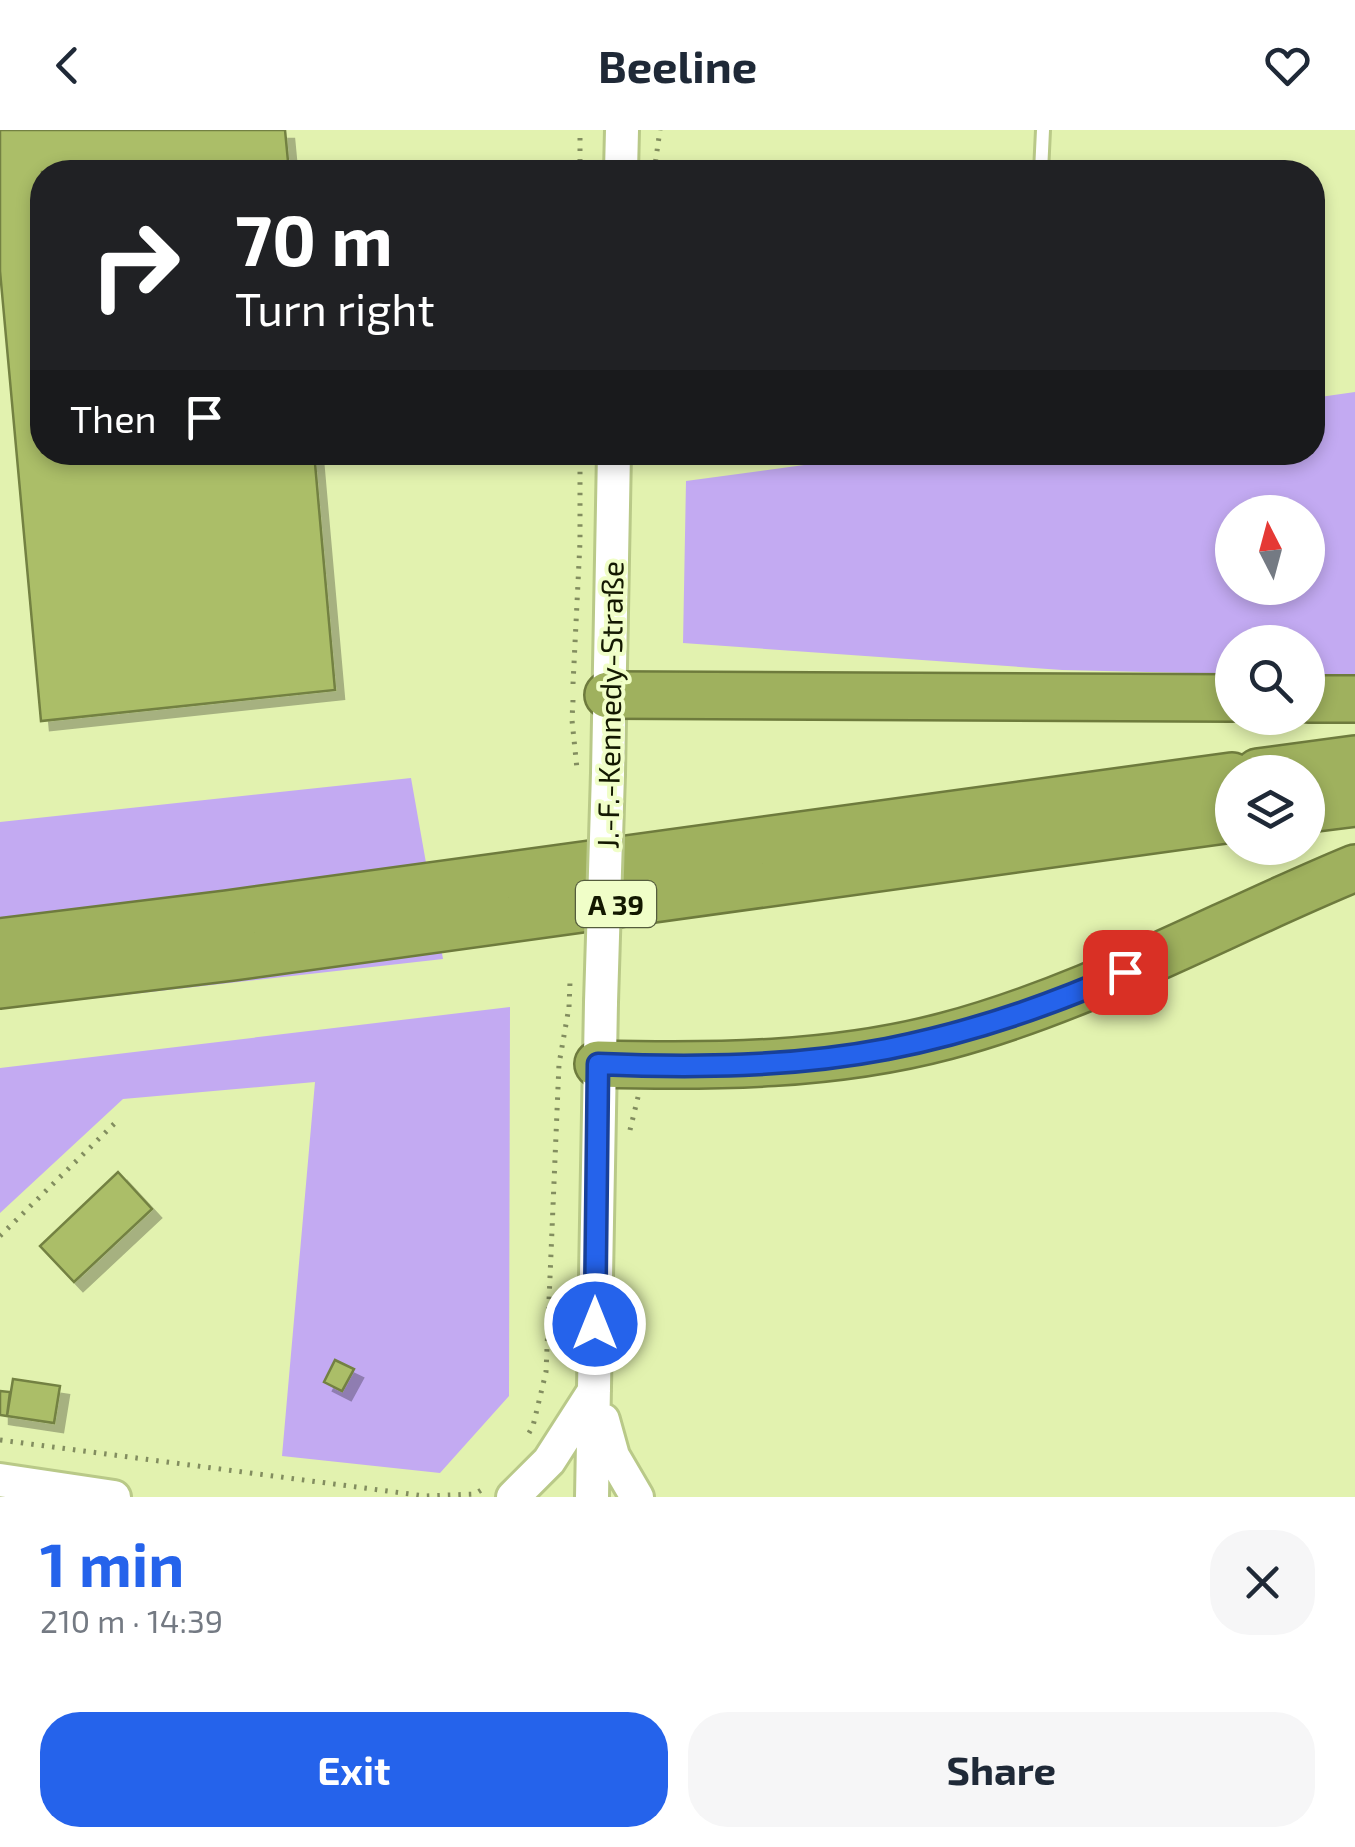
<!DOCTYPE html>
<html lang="en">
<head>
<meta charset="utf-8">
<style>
	:root { --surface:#fff; --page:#f6f6f7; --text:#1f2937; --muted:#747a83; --accent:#2563eb }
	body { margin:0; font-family:"Exo 2",sans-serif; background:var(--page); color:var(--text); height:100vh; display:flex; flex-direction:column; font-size:38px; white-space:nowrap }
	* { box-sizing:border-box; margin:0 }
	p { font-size:32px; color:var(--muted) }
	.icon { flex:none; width:55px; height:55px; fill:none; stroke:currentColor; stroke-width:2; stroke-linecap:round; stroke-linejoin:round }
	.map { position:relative; height:1367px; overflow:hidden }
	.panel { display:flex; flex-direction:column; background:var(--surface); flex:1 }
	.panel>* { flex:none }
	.guide { position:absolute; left:30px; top:30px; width:1295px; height:305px; border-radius:40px; box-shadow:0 5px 15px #0003; background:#202124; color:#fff; overflow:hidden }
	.needle { width:65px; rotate:354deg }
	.fabs { position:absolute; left:1215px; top:365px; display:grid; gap:20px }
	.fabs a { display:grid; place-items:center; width:110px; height:110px; border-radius:50%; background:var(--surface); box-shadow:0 5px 15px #0003; font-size:50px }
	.pin { position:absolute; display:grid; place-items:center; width:85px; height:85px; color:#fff; margin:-42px; border-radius:20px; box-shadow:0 5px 15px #0006 }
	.me { position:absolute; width:110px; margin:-55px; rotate:0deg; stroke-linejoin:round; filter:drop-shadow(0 0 8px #0008) }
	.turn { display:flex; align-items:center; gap:35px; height:210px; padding:0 40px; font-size:45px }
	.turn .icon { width:130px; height:130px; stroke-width:2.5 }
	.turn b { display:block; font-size:70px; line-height:85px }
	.then { display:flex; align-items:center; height:95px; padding:0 40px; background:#0003; gap:20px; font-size:38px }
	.round { display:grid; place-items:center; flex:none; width:105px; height:105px; border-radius:40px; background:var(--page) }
	.headline { display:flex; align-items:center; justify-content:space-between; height:170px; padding:0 40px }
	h1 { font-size:60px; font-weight:700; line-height:75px; color:var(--accent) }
	.action { display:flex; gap:20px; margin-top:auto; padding:20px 40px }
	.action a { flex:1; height:115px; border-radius:40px; background:var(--accent); color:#fff; font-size:40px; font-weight:700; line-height:115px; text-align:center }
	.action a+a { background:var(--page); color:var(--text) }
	header { display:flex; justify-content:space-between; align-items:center; height:130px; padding:0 40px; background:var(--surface); font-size:45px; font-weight:700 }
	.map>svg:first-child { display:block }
	.green { fill:#c3aaf2; fill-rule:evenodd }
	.building { fill:#abbe68; stroke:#738142; stroke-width:2.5; filter:url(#shadow) }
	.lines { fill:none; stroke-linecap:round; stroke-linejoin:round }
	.service-casing { stroke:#b9c988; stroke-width:18 }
	.tertiary-casing { stroke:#b9c988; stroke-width:38 }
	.motorway-casing { stroke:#6e7b3d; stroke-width:50 }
	.path { stroke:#828d5f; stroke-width:5; stroke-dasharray:2.5 8; stroke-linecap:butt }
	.service { stroke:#fff; stroke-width:12 }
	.tertiary { stroke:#fff; stroke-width:32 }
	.motorway { stroke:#9fb15e; stroke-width:45 }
	.tertiary-bridge-casing { stroke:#b9c988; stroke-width:38; stroke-linecap:butt }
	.path-bridge { stroke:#828d5f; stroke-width:5; stroke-dasharray:2.5 8; stroke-linecap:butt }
	.tertiary-bridge { stroke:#fff; stroke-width:32 }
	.route-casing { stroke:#184099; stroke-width:25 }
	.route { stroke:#2563eb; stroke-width:18 }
	.labels { text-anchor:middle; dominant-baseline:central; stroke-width:8; stroke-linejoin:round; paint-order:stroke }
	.shield { fill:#f0fec8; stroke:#555d3d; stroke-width:2.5 }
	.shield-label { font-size:28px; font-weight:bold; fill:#131801 }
	.street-label { font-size:30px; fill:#131801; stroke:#f0fec8 }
</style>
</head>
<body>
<header><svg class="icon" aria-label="back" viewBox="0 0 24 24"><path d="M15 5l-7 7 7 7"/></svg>Beeline<svg class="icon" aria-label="heart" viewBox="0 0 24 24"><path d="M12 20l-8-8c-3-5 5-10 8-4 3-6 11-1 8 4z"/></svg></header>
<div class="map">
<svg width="1355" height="1367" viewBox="0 0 1355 1367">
	<defs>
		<filter id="shadow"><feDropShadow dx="9" dy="9" stdDeviation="0" flood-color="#0004"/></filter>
	</defs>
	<rect width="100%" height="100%" fill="#e2f2af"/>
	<path class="green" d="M1355,262V546L1308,545V512H1232V544L1062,540L683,513L686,351L899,322H1312L1313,268ZM1308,382V458H1232V382Z
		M411,648L443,829L0,879V692Z
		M510,877L509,1266L440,1343L282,1326L315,952L123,969L0,1083V938Z"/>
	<path class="building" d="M0,0H285L289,42H42V322H314L335,560L41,591L0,141Z
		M118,1042L152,1079L74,1152L40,1116Z
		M335,1230L354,1239L342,1261L324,1252Z
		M13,1249L60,1256L54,1293L7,1286Z
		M0,1261L10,1262L7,1286L0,1285Z"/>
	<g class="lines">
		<g class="service-casing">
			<path id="service" d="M1041,42L1043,0"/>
		</g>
		<g class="tertiary-casing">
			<path id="tertiary" d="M621,42L622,0
				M608,643L614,322
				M603,1290L613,1326L637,1367
				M0,1350L114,1367
				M513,1367L549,1331L594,1261
				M592,1367L601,872"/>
		</g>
		<g class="motorway-casing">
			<path id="motorway" d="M608,565L1232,568
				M1308,569H1355
				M1258,642L1355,629
				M1308,679L1355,673
				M0,812L227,784L1232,646
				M0,855L233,827L1232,689
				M598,934C714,937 833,936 946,906C1089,868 1219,794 1355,738"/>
		</g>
		<path class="path" d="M580,42V0
			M654,42L660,0
			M573,554L580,412V322
			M573,570L572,590L577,639
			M630,1000L638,967
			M0,1106L116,992
			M529,1303L533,1296L546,1242L559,934L569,877
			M0,1310L425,1366L475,1364L486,1357"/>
		<use href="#service" class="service"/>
		<use href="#tertiary" class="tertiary"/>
		<use href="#motorway" class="motorway"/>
		<g class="tertiary-bridge-casing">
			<path id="tertiary-bridge" d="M601,872L608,643"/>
		</g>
		<path class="path-bridge" d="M569,877L570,852"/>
		<use href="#tertiary-bridge" class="tertiary-bridge"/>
	</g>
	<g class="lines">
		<g class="route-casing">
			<path id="route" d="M595,1194L598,934C694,938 793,937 887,919C968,903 1049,876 1125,842"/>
		</g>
		<use href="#route" class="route"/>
	</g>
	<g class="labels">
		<rect class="shield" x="576" y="751" width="80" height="46" rx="8"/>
		<g class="shield-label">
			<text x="616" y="774">A 39</text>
		</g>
		<g class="street-label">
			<text transform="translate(609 575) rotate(-89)">J.-F.-Kennedy-Straße</text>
		</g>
	</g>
</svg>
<div class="fabs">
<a><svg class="needle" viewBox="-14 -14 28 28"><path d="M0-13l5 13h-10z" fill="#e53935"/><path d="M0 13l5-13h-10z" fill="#747a83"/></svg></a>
<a><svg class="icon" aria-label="search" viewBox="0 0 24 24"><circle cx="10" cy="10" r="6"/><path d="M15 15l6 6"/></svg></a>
<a><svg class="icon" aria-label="layers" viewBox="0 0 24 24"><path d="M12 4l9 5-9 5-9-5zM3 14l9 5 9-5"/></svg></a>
</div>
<div class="pin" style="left:1125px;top:842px;background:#d93025"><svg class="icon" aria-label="arrive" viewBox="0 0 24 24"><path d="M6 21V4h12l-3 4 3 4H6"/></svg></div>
<svg class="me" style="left:595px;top:1194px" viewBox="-20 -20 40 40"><circle r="17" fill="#2563eb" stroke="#fff" stroke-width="3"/><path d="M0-11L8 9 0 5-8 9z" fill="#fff"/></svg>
<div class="guide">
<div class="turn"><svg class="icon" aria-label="right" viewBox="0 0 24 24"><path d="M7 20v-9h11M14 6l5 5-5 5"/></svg><div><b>70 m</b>Turn right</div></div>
<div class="then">Then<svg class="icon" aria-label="arrive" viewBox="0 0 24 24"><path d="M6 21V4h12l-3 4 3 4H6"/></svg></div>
</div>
</div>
<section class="panel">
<div class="headline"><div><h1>1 min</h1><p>210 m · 14:39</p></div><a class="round"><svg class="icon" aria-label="close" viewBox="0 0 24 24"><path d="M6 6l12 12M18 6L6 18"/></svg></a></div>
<div class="action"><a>Exit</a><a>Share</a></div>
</section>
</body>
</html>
